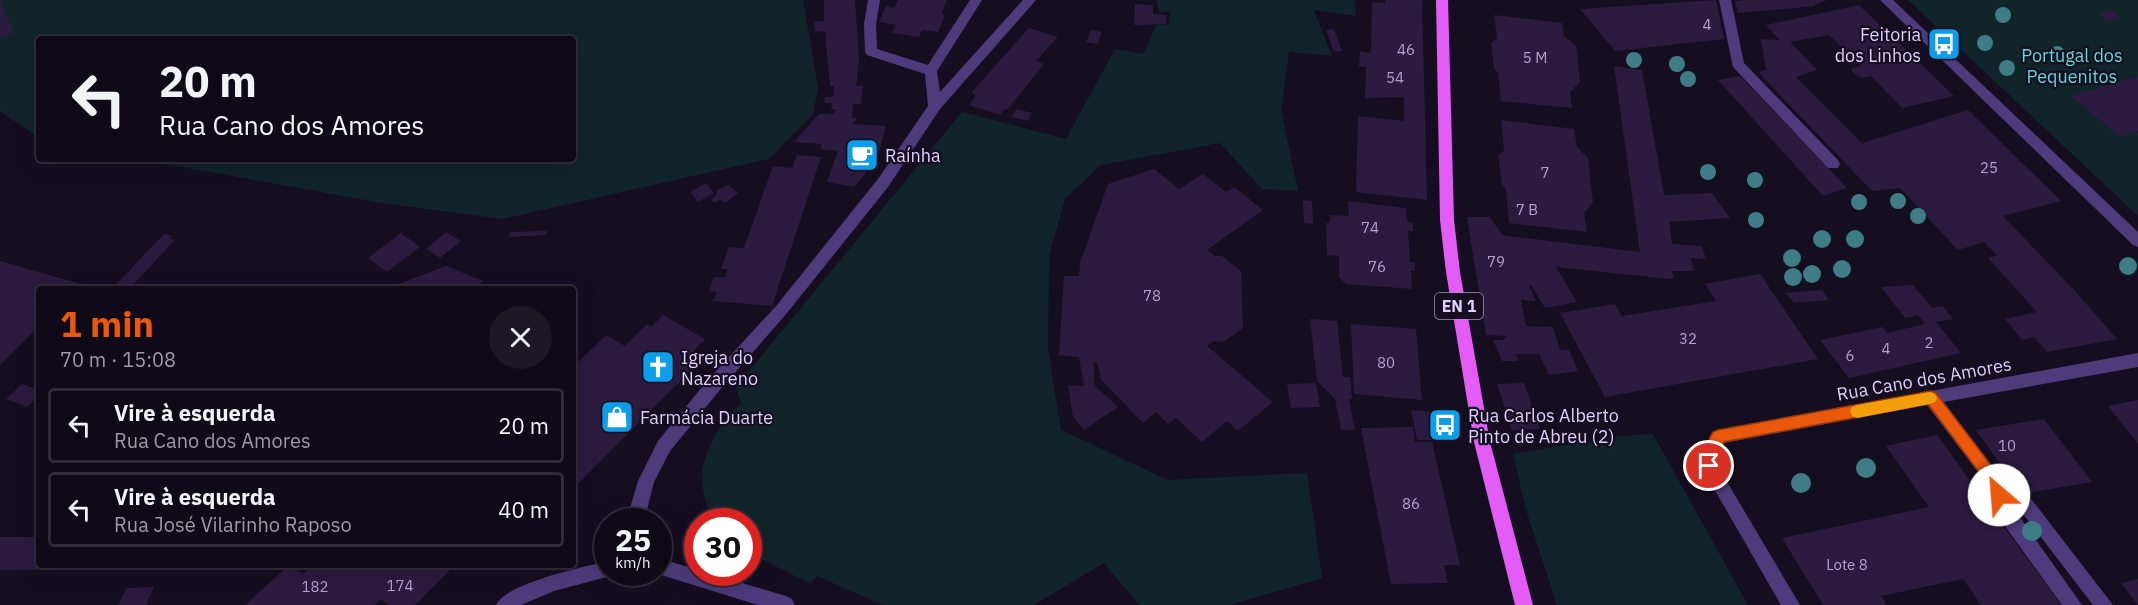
<!DOCTYPE html>
<html lang="pt">
<head>
<meta charset="utf-8">
<style>
	:root { --surface:#100a18; --page:#1e1825; --text:#f1f3f6; --muted:#9c9aa2; --line:#302b37; --accent:#ea580c }
	body { margin:0; font-family:"IBM Plex Sans",sans-serif; background:var(--page); color:var(--text); height:100vh; display:flex; flex-direction:column; font-size:22px; white-space:nowrap }
	* { box-sizing:border-box; margin:0 }
	p { font-size:20px; color:var(--muted) }
	.icon { flex:none; width:33px; height:33px; fill:none; stroke:currentColor; stroke-width:2; stroke-linecap:round; stroke-linejoin:round }
	.map { position:relative; flex:1; overflow:hidden }
	.sheet { position:absolute; left:36px; top:286px; width:540px; height:282px; display:flex; flex-direction:column; background:var(--surface); border-radius:6px; box-shadow:0 6px 24px #0002,0 0 0 2px var(--line) }
	.sheet>* { flex:none }
	.top-card { position:absolute; left:36px; top:36px; width:540px; height:126px; border-radius:6px; box-shadow:0 6px 24px #0002,0 0 0 2px var(--line); background:#100a18; color:var(--text); overflow:hidden }
	.speed { position:absolute; left:594px; top:508px; display:flex; gap:12px; font-size:30px; font-weight:700; text-align:center }
	.speed>* { display:grid; place-content:center; width:78px; height:78px; border-radius:50%; background:var(--surface); box-shadow:0 6px 24px #0002,0 0 0 2px var(--line); line-height:1 }
	.speed small { font-size:15px; font-weight:400 }
	.speed .limit { border:9px solid #d22; background:#fff; color:#111 }
	.pin { position:absolute; display:grid; place-items:center; width:51px; height:51px; color:#fff; margin:-26px; border:3px solid #fff; border-radius:50%; box-shadow:0 2px 6px #0007 }
	.me { position:absolute; width:66px; margin:-33px; rotate:333deg; stroke-linejoin:round; filter:drop-shadow(0 0 4px #0008) }
	.turn { display:flex; align-items:center; gap:21px; height:126px; padding:0 24px; font-size:27px }
	.turn .icon { width:78px; height:78px; stroke-width:2.5 }
	.turn b { display:block; font-size:42px; line-height:51px }
	.round { display:grid; place-items:center; flex:none; width:63px; height:63px; border-radius:32px; background:var(--page) }
	.headline { display:flex; align-items:center; justify-content:space-between; height:102px; padding:0 24px }
	h1 { font-size:36px; font-weight:800; line-height:45px; color:var(--accent) }
	ul { padding:0; list-style:none }
	li { display:flex; align-items:center; gap:18px; height:75px; margin:0 12px 9px; padding:0 12px; border:3px solid var(--line); border-radius:6px }
	li div { flex:1 }
	li b { display:block; font-size:22px }
	li em { font-style:normal }
	.map>svg:first-child { display:block }
	.green { fill:#112429 }
	.building { fill:#2b1b3f }
	.lines { fill:none; stroke-linecap:round; stroke-linejoin:round }
	.minor { fill:#4e3b7c; fill-rule:evenodd }
	.major { fill:#e35cf6; fill-rule:evenodd }
	.tree { fill:#3e7d85 }
	.route { fill:#ea580c; stroke:#983908; stroke-width:1.5 }
	.slow { fill:#f59e0b }
	.labels { text-anchor:middle; dominant-baseline:central; stroke-width:4.5; stroke-linejoin:round; paint-order:stroke }
	.number-label { font-size:15px; fill:#b2a2cd }
	.shield { fill:#150e20; stroke:#a295ba; stroke-width:1.5 }
	.shield-label { font-size:16px; font-weight:bold; fill:#dfcffc }
	.poi-label { font-size:18px; fill:#dfcffc; stroke:#150e20; text-anchor:start }
	.park-label { font-size:18px; fill:#5fd8d7; stroke:#150e20 }
	.street-label { font-size:18px; fill:#dfcffc; stroke:#150e20 }
</style>
</head>
<body>
<div class="map">
<svg width="2138" height="605" viewBox="0 0 2138 605">
	<rect width="100%" height="100%" fill="#150e20"/>
	<path class="green" d="M0,0H803L818,88L813,114L769,159L502,219L382,203L137,159H573V39H39V138L0,111Z
		M1157,0H1354L1356,16L1314,10L1332,56L1289,52L1281,110L1298,191L1262,189L1220,143L1101,165L1065,199L1049,256L1048,350L1061,430L1168,480L1307,473L1322,578L1230,605H1139L1104,563L1034,605H883L817,576L811,584L749,553L748,522H716C687,477 708,437 741,403L736,387L962,112L1066,139L1115,49L1143,54L1157,24L1169,25L1170,12H1159Z
		M1908,0H2138V216Z
		M1653,434L1748,605H1557L1526,510L1513,454L1620,436Z"/>
	<path class="building" d="M0,0L14,33L0,38Z
		M824,0H855L859,59L856,86H863L861,104H853L852,118H857L853,124L886,126L880,148L872,165L854,187L827,182L838,151L820,149L822,144L794,142L819,114H834L836,109H831L832,103H824L825,97H833L834,86H830L825,31L815,32L814,22L824,21Z
		M898,0H947L941,14L945,15L938,32L922,30L919,37L892,33L896,25L879,22L886,6L894,8Z
		M1385,0H1422L1427,200L1356,192L1358,116L1404,121V97L1365,98L1366,67H1359L1360,51L1371,53L1372,2L1385,3Z
		M1716,0L1724,39L1615,51L1580,9Z
		M1744,0H1827L1814,5L1816,6L1738,13L1735,1Z
		M1135,4L1153,5V14L1167,15L1166,24L1134,25Z
		M1859,5L1954,96L1902,108L1871,76L1862,78L1852,72V68L1861,66L1829,35L1790,42L1817,70L1796,77L1862,143L1968,110L2061,201L2003,216L2075,291L2117,339L2047,352L2034,337L2022,340L2005,319L2037,312L1988,258L1997,255L1984,242L1958,250L1900,188L1872,191L1758,72L1766,70L1761,39L1780,40L1766,25Z
		M2112,10L2120,18L2109,21L2099,14Z
		M1494,15L1562,23L1564,36L1576,46L1580,82L1570,92L1572,108L1501,101L1498,73L1494,68L1491,43L1497,39Z
		M1029,28L1058,37L1036,61L1044,64L1007,110L1005,109L1000,115L969,105L976,95L971,93Z
		M1334,29L1342,51L1334,52L1326,30Z
		M1091,30L1102,32L1097,44L1086,42Z
		M1614,66L1642,70L1664,195L1712,193L1730,218L1669,222L1672,244L1702,246L1706,259L1691,258L1694,271H1672L1674,277L1669,279L1556,267L1577,302L1545,308L1531,285H1529L1536,301L1521,300L1526,326L1553,327L1560,350H1569L1578,371L1549,375L1539,354H1516L1518,361H1502L1493,340H1503L1507,336L1486,335L1467,217H1490L1502,235L1640,252Z
		M1740,76L1764,101L1847,188L1823,196L1718,80Z
		M2138,76V131L2120,137L2071,96Z
		M1016,109L1032,113L1028,121L1011,117Z
		M1501,120L1574,129L1577,147L1588,158L1593,202L1584,213L1587,232L1509,223L1506,190L1502,185L1498,155L1504,151Z
		M797,155L821,157L772,306L713,301L717,292L709,291L714,277H725L728,269H721L729,247L744,248L773,166L792,168Z
		M1154,169L1179,189L1203,174L1226,192L1234,187L1263,210L1207,250L1215,256H1222L1241,271L1243,328L1223,342L1214,341L1207,346L1273,402L1238,431L1227,421L1202,442L1176,418L1168,424L1156,412L1143,423L1102,381L1097,362H1093L1095,386L1118,407L1084,430L1073,417L1068,385L1084,386L1079,357L1059,355L1064,276H1079L1080,263L1108,184Z
		M706,183L714,193L698,202L690,192Z
		M729,185L738,193L725,203L720,199L714,203L711,199L716,196L717,190Z
		M1303,200L1312,201L1313,224L1304,223Z
		M1348,201L1406,208L1407,222L1413,223V231H1408L1410,262H1415V271H1411L1412,289L1346,284L1339,277V256L1327,255L1326,223H1330V215L1349,216Z
		M547,231L546,235L509,237L510,232Z
		M446,232L461,241L440,258L426,249Z
		M401,233L420,247L387,272L368,258Z
		M164,234L172,236L169,239L175,240L128,290H111Z
		M0,261L81,284L76,290H39V326L0,365Z
		M446,266L483,281L472,290H383Z
		M1760,274L1818,359L1605,397L1560,313L1615,304L1622,316L1716,301L1705,284Z
		M1913,285L1932,308L1943,306L1953,319L1936,322L1961,353L1849,378L1820,340L1883,327L1887,333L1925,324L1918,315L1905,318L1881,287Z
		M1822,290L1829,300L1794,303L1786,293Z
		M663,315L705,339L692,353L702,359L573,489V390L579,384L573,380V367L606,335L625,346L647,324L651,327Z
		M1310,319L1337,321L1343,377H1350L1352,399H1349L1355,430H1341L1335,399L1317,381Z
		M1351,324L1416,329L1422,400L1354,394Z
		M1316,383L1320,407L1291,408L1287,384Z
		M1524,383L1540,429L1512,430L1497,384Z
		M22,384L39,390V395L27,407L6,399Z
		M2138,400V444L2108,406Z
		M1411,410L1435,412L1442,440H1417Z
		M2044,419L2092,482L2022,494L1976,430Z
		M1413,427L1415,442H1432L1460,565H1444L1448,583L1391,584L1361,428Z
		M1937,435L2031,564L2061,605H1981L1963,579L1881,596L1887,605H1823L1782,538L1929,507L1886,446Z
		M0,537H39V566H64L61,570H0Z
		M288,566H293L303,574L311,566H340L346,570L351,566H454L415,605H389L381,599L375,605H245Z
		M2138,579V605L2121,583Z
		M154,587L146,605H118L127,588Z"/>
	<g class="lines">
		<path class="minor" d="M868,0H880L876,24L877,49L928,65L970,0H982L937,71L940,92L1023,0H1036L940,109L888,187L787,313L719,391L670,451L654,482L644,522H626L638,481L658,441L707,381L777,305L878,179L928,106L925,74L867,55L865,52L864,24Z
			M1719,0H1731L1744,63L1838,160L1840,164L1838,168H1828L1733,67Z
			M1880,0H1893L2138,232V247L2133,245Z
			M2138,353V367L1944,402L2000,476L2032,500L2113,605H2093L2020,510L2009,502L2082,605H2062L1997,515L1987,484L1927,405L1724,443L1717,465L1800,605H1781L1701,466L1712,432L1718,430Z
			M658,558L698,570V573H708L786,596L792,599L795,605H758L658,574L655,573H658Z
			M608,561V573H615L614,575L554,591L521,605H496C506,583 584,567 608,561Z"/>
		<path class="major" d="M1436,0H1448L1454,220L1460,272L1490,442L1533,605H1515L1474,442L1446,272L1440,220Z"/>
	</g>
	<g class="tree">
		<circle cx="2003" cy="15" r="8"/>
		<circle cx="1985" cy="43" r="8"/>
		<circle cx="2057" cy="54" r="8"/>
		<circle cx="1634" cy="60" r="8"/>
		<circle cx="1677" cy="64" r="8"/>
		<circle cx="2007" cy="68" r="8"/>
		<circle cx="1688" cy="79" r="8"/>
		<circle cx="1708" cy="172" r="8"/>
		<circle cx="1755" cy="180" r="8"/>
		<circle cx="1898" cy="201" r="8"/>
		<circle cx="1859" cy="202" r="8"/>
		<circle cx="1918" cy="216" r="8"/>
		<circle cx="1756" cy="220" r="8"/>
		<circle cx="1822" cy="239" r="9"/>
		<circle cx="1855" cy="239" r="9"/>
		<circle cx="1792" cy="258" r="9"/>
		<circle cx="2128" cy="266" r="9"/>
		<circle cx="1842" cy="269" r="9"/>
		<circle cx="1812" cy="274" r="9"/>
		<circle cx="1793" cy="277" r="9"/>
		<circle cx="1866" cy="468" r="10"/>
		<circle cx="1801" cy="483" r="10"/>
		<circle cx="2032" cy="531" r="10"/>
	</g>
	<path class="route" d="M1931,391L1936,393L1999,476L2006,495L2004,500L1999,502L1993,500L1988,484L1928,404L1724,442L1714,471L1709,473L1704,471L1701,466L1710,437L1713,432L1718,430Z"/>
	<path class="slow" d="M1930,392L1935,394L1937,398L1935,402L1930,404L1857,418L1852,416L1850,411L1852,407L1857,405Z"/>
	<defs>
		<g id="bus-square" transform="scale(1.725)"><rect x="-9" y="-9" width="18" height="18" rx="4" fill="#0c9eeb" stroke="#150e20"/><path d="M-5-6H5V4H4V6H2V4H-2V6H-4V4H-5ZM-3.5-4V0h7V-4ZM-3.5 1.2v1.5H-2V1.2ZM2 1.2v1.5H3.5V1.2Z" fill="#fff"/></g>
		<g id="cafe-square" transform="scale(1.725)"><rect x="-9" y="-9" width="18" height="18" rx="4" fill="#0c9eeb" stroke="#150e20"/><path d="M-5.5-4.5H6V0H3Q3 3.5 0 3.5H-2.5Q-5.5 3.5-5.5 0ZM3-3.2v2h1.7v-2ZM-6 4.5H4V6H-6Z" fill="#fff"/></g>
		<g id="church-square" transform="scale(1.725)"><rect x="-9" y="-9" width="18" height="18" rx="4" fill="#0c9eeb" stroke="#150e20"/><path d="M-1.2-6h2.4v3.5h3.3v2.4h-3.3V6h-2.4V-.1h-3.3v-2.4h3.3Z" fill="#fff"/></g>
		<g id="shop-square" transform="scale(1.725)"><rect x="-9" y="-9" width="18" height="18" rx="4" fill="#0c9eeb" stroke="#150e20"/><path d="M-5-2.5h2.3a2.7 3.5 0 0 1 5.4 0H5L5.5 6h-11ZM-1.5-2.5h3a1.5 2.3 0 0 0-3 0Z" fill="#fff"/></g>
	</defs>
	<g fill-rule="evenodd">
		<use href="#bus-square" x="1944" y="44"/>
		<use href="#cafe-square" x="862" y="155"/>
		<use href="#church-square" x="658" y="367"/>
		<use href="#shop-square" x="617" y="417"/>
		<use href="#bus-square" x="1445" y="425"/>
	</g>
	<g class="labels">
		<g class="number-label">
			<text x="1707" y="24">4</text>
			<text x="1406" y="49">46</text>
			<text x="1535" y="57">5 M</text>
			<text x="1395" y="77">54</text>
			<text x="1989" y="167">25</text>
			<text x="1545" y="172">7</text>
			<text x="1527" y="209">7 B</text>
			<text x="1370" y="227">74</text>
			<text x="1496" y="261">79</text>
			<text x="1377" y="266">76</text>
			<text x="1152" y="295">78</text>
			<text x="1688" y="338">32</text>
			<text x="1929" y="342">2</text>
			<text x="1886" y="348">4</text>
			<text x="1850" y="355">6</text>
			<text x="1386" y="362">80</text>
			<text x="2007" y="445">10</text>
			<text x="1411" y="503">86</text>
			<text x="1847" y="564">Lote 8</text>
			<text x="400" y="585">174</text>
			<text x="315" y="586">182</text>
		</g>
		<rect class="shield" x="1435" y="293" width="48" height="26" rx="4.5"/>
		<g class="shield-label">
			<text x="1459" y="306">EN 1</text>
		</g>
		<g class="poi-label">
			<text x="1921" y="34" text-anchor="end">Feitoria<tspan x="1921" dy="21">dos Linhos</tspan></text>
			<text x="885" y="155">Raínha</text>
			<text x="681" y="357">Igreja do<tspan x="681" dy="21">Nazareno</tspan></text>
			<text x="1468" y="415">Rua Carlos Alberto<tspan x="1468" dy="21">Pinto de Abreu (2)</tspan></text>
			<text x="640" y="417">Farmácia Duarte</text>
		</g>
		<g class="park-label">
			<text x="2072" y="55">Portugal dos<tspan x="2072" dy="21">Pequenitos</tspan></text>
		</g>
		<g class="street-label">
			<text transform="translate(1924 379) rotate(-10)">Rua Cano dos Amores</text>
		</g>
	</g>
</svg>
<div class="speed"><div>25<small>km/h</small></div><div class="limit">30</div></div>
<div class="pin" style="left:1709px;top:466px;background:#d93025"><svg class="icon" aria-label="arrive" viewBox="0 0 24 24"><path d="M6 21V4h12l-3 4 3 4H6"/></svg></div>
<svg class="me" style="left:1999px;top:495px" viewBox="-20 -20 40 40"><circle r="19" fill="#fff"/><path d="M0-13L10 11 0 6-10 11z" fill="#ea580c"/></svg>
<div class="top-card">
<div class="turn"><svg class="icon" aria-label="left" viewBox="0 0 24 24"><path d="M17 20v-9H6M10 6l-5 5 5 5"/></svg><div><b>20 m</b>Rua Cano dos Amores</div></div>
</div>
<section class="sheet">
<div class="headline"><div><h1>1 min</h1><p>70 m · 15:08</p></div><a class="round"><svg class="icon" aria-label="close" viewBox="0 0 24 24"><path d="M6 6l12 12M18 6L6 18"/></svg></a></div>
<ul>
<li><svg class="icon" aria-label="left" viewBox="0 0 24 24"><path d="M17 20v-9H6M10 6l-5 5 5 5"/></svg><div><b>Vire à esquerda</b><p>Rua Cano dos Amores</p></div><em>20 m</em></li>
<li><svg class="icon" aria-label="left" viewBox="0 0 24 24"><path d="M17 20v-9H6M10 6l-5 5 5 5"/></svg><div><b>Vire à esquerda</b><p>Rua José Vilarinho Raposo</p></div><em>40 m</em></li>
</ul>
</section>
</div>
</body>
</html>
